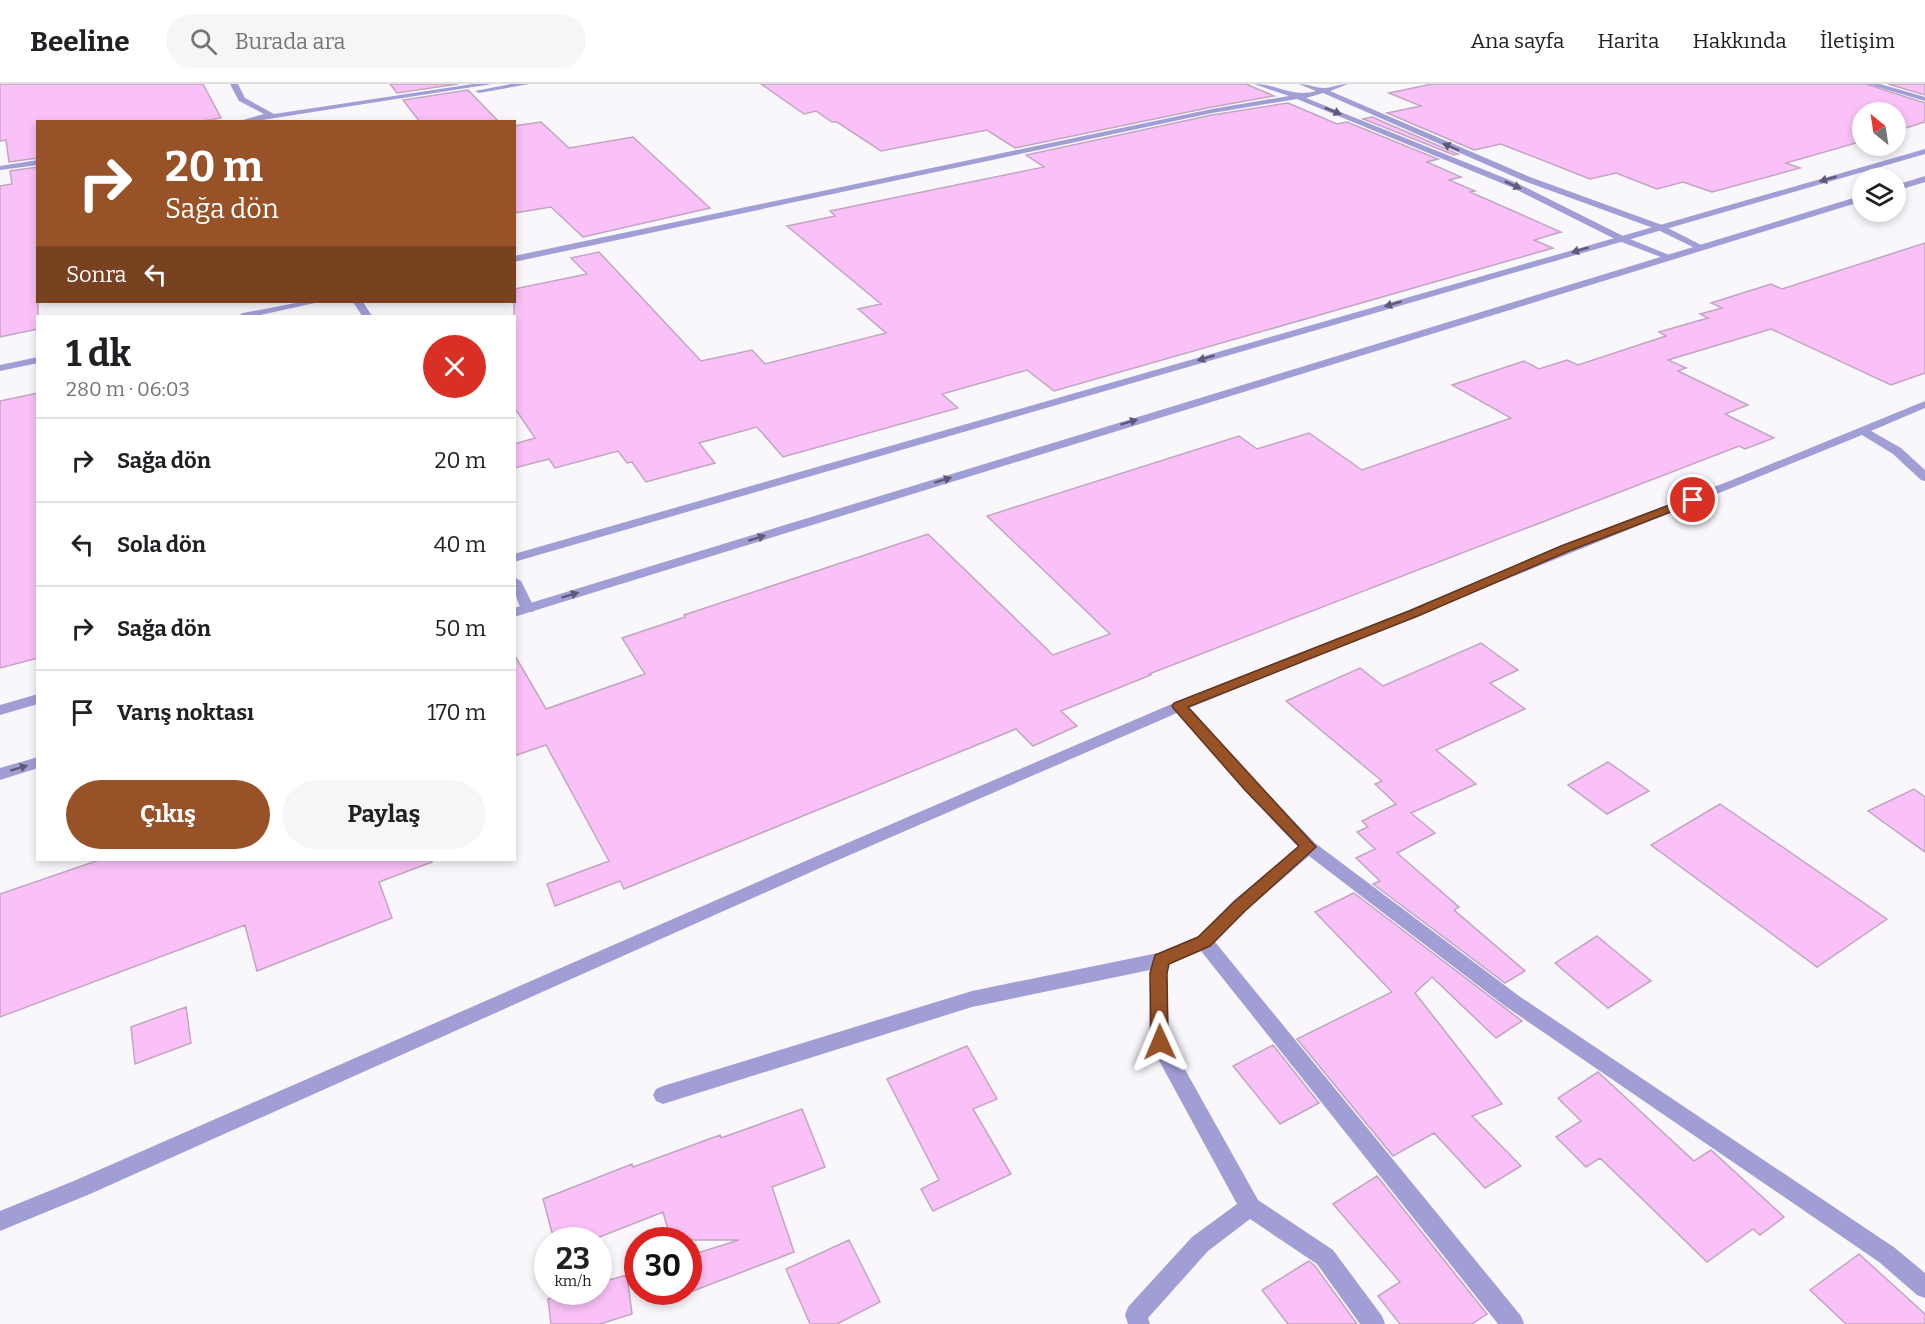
<!DOCTYPE html>
<html lang="tr">
<head>
<meta charset="utf-8">
<style>
	:root { --surface:#fff; --page:#f6f6f6; --text:#202124; --muted:#757577; --line:#e0e0e0; --accent:#975227 }
	body { margin:0; font-family:Bitter,serif; background:var(--page); color:var(--text); height:100vh; display:flex; flex-direction:column; font-size:22px; white-space:nowrap }
	* { box-sizing:border-box; margin:0 }
	p { font-size:20px; color:var(--muted) }
	.icon { flex:none; width:33px; height:33px; fill:none; stroke:currentColor; stroke-width:2; stroke-linecap:round; stroke-linejoin:round }
	.map { position:relative; flex:1; overflow:hidden }
	.drawer { position:absolute; left:36px; top:231px; width:480px; height:546px; display:flex; flex-direction:column; background:var(--surface); border-radius:0px; box-shadow:0 3px 9px #0003 }
	.drawer>* { flex:none }
	.top-card { position:absolute; left:36px; top:36px; width:480px; height:183px; border-radius:0px; box-shadow:0 3px 9px #0003; background:#975227; color:#fff; overflow:hidden }
	.needle { width:39px; rotate:330deg }
	.tools { position:absolute; left:1852px; top:18px; display:grid; gap:12px }
	.tools a { display:grid; place-items:center; width:54px; height:54px; border-radius:50%; background:var(--surface); box-shadow:0 3px 9px #0003; font-size:30px }
	.speed { position:absolute; left:534px; top:1143px; display:flex; gap:12px; font-size:30px; font-weight:700; text-align:center }
	.speed>* { display:grid; place-content:center; width:78px; height:78px; border-radius:50%; background:var(--surface); box-shadow:0 3px 9px #0003; line-height:1 }
	.speed small { font-size:15px; font-weight:400 }
	.speed .limit { border:9px solid #d22; background:#fff; color:#111 }
	.pin { position:absolute; display:grid; place-items:center; width:51px; height:51px; color:#fff; margin:-26px; border:3px solid #fff; border-radius:50%; box-shadow:0 2px 6px #0007 }
	.me { position:absolute; width:66px; margin:-33px; rotate:359deg; stroke-linejoin:round; filter:drop-shadow(0 0 4px #0008) }
	.turn { display:flex; align-items:center; gap:21px; height:126px; padding:0 30px; font-size:27px }
	.turn .icon { width:78px; height:78px; stroke-width:2.5 }
	.turn b { display:block; font-size:42px; line-height:51px }
	.then { display:flex; align-items:center; height:57px; padding:0 30px; background:#0003; gap:12px; font-size:22px }
	.round { display:grid; place-items:center; flex:none; width:63px; height:63px; border-radius:32px; background:var(--page) }
	.summary { display:flex; align-items:center; justify-content:space-between; height:102px; padding:0 30px }
	h1 { font-size:36px; font-weight:700; line-height:45px }
	.primary-button { display:flex; gap:12px; margin-top:auto; padding:12px 30px }
	.primary-button a { flex:1; height:69px; border-radius:36px; background:var(--accent); color:#fff; font-size:24px; font-weight:700; line-height:69px; text-align:center }
	.primary-button a+a { background:var(--page); color:var(--text) }
	ul { padding:0; list-style:none }
	li { display:flex; align-items:center; gap:18px; height:84px; padding:0 30px; border-top:2px solid var(--line) }
	li div { flex:1 }
	li b { display:block; font-size:22px }
	li em { font-style:normal }
	header { display:flex; align-items:center; gap:36px; box-sizing:border-box; height:84px; padding:0 30px; background:var(--surface); border-bottom:2px solid var(--line) }
	header strong { font-size:28px }
	nav { display:flex; gap:33px; margin-inline-start:auto; font-size:21px }
	.search { width:420px; height:54px; background:var(--page); display:flex; align-items:center; gap:15px; box-sizing:border-box; padding:0 21px; border-radius:33px; color:var(--muted); font-size:22px }
	.map>svg:first-child { display:block }
	.building { fill:#f9c1f7; stroke:#c1a6c0; stroke-width:1.5 }
	.lines { fill:none; stroke-linecap:round; stroke-linejoin:round }
	.minor { fill:#a09ed5; fill-rule:evenodd }
	.tertiary { fill:#a09ed5; fill-rule:evenodd }
	.oneway { fill:#5d5977 }
	.route { fill:#975227; stroke:#623519; stroke-width:1.5 }
</style>
</head>
<body>
<header>
<strong>Beeline</strong>
<div class="search"><svg class="icon" aria-label="search" viewBox="0 0 24 24"><circle cx="10" cy="10" r="6"/><path d="M15 15l6 6"/></svg>Burada ara</div>
<nav><a>Ana sayfa</a><a>Harita</a><a>Hakkında</a><a>İletişim</a></nav>
</header>
<div class="map">
<svg width="1925" height="1240" viewBox="0 0 1925 1240">
	<rect width="100%" height="100%" fill="#f9f6fc"/>
	<path class="building" d="M0,0H203L221,34L197,38H38V74L9,78L6,56L0,57Z
		M390,0H458L397,9Z
		M761,0H1246L1274,12L1212,23L1015,64L987,46L881,67L837,38H832L816,27L804,30Z
		M1432,0H1866L1925,19V38L1896,47V28H1863V57L1786,79L1800,84L1712,108L1683,98L1657,105L1616,89L1590,95L1501,60L1474,66L1387,29L1421,22L1389,9Z
		M1888,0H1925V11Z
		M468,6L499,38H420L403,16Z
		M1288,19L1337,40L1347,38L1438,75L1427,78L1461,93L1449,96L1475,107L1470,108L1561,148L1534,156L1553,164L1054,307L1027,286L942,310L958,324L783,373L757,343L699,359L715,379L646,398L632,378L627,379L618,367L555,384L549,375L514,384V360L535,354L514,323V205L587,190L571,174L599,168L701,277L752,266L765,280L886,249L858,225L881,220L787,142L835,132L830,127L1044,83L1026,71L1212,31Z
		M1372,33L1458,70L1454,71L1363,35Z
		M541,38L569,64L633,53L710,124L583,153L551,123L514,129V42Z
		M38,83V245L0,253V102L12,100L10,87Z
		M1925,159V289L1891,301L1771,245L1668,276L1686,284L1678,287L1748,321L1725,330L1774,354L1745,365L1739,362L1149,590L1151,591L1061,627L1077,642L1033,662L1016,645L624,805L620,797L555,822L547,800L609,777L546,661L514,672V570L546,625L645,590L622,554L685,533L684,531L928,450L1053,571L1110,550L987,432L1239,352L1257,365L1309,349L1362,386L1511,334L1452,301L1524,277L1539,285L1567,276L1578,281L1666,252L1659,248L1708,234L1700,230L1722,224L1711,219L1771,200L1782,205Z
		M38,309V574L0,584V317Z
		M1481,559L1518,586L1490,599L1525,625L1436,666L1476,700L1411,729L1435,749L1397,769L1459,823L1454,826L1525,887L1505,899L1373,800L1380,797L1356,774L1375,765L1357,748L1368,743L1362,737L1396,720L1375,700L1382,697L1286,617L1360,584L1383,602Z
		M1608,678L1649,707L1607,730L1568,701Z
		M1914,705L1925,713V768L1868,727Z
		M1720,720L1887,835L1817,883L1651,761Z
		M99,776H431L432,778L379,798L392,834L257,887L245,841L0,933V810Z
		M1354,809L1522,937L1496,954L1432,893L1415,909L1502,1020L1472,1032L1521,1082L1485,1104L1434,1049L1393,1072L1297,955L1392,908L1315,828Z
		M1597,852L1651,897L1608,924L1555,879Z
		M186,923L191,959L135,980L131,943Z
		M1273,961L1319,1019L1280,1040L1233,982Z
		M967,962L997,1015L973,1025L1011,1090L933,1127L921,1105L939,1096L887,995Z
		M1598,988L1694,1077L1711,1066L1784,1133L1760,1151L1753,1145L1707,1178L1600,1074L1586,1083L1556,1053L1581,1037L1558,1014Z
		M802,1025L825,1083L772,1103L794,1168L688,1209V1172L739,1156H671L663,1128L592,1156H554L543,1115L632,1080L633,1083L720,1051L721,1054Z
		M1377,1092L1487,1230L1472,1240H1400L1378,1212L1400,1198L1333,1120Z
		M849,1156L880,1218L837,1240H810L786,1185Z
		M1859,1170L1925,1230V1240H1846L1810,1206Z
		M1309,1177L1315,1182L1357,1240H1288L1262,1206Z
		M627,1191L632,1230L600,1240H551L548,1215L572,1208H598V1199Z"/>
	<g class="lines">
		<path class="minor" d="M230,0H238L245,14L274,30L473,0H492L249,38H236L264,30L239,17Z
			M511,0H529L479,9L475,7Z
			M1254,0C1278,0 1293,14 1316,7L1299,0C1308,0 1316,4 1324,4C1331,4 1339,0 1348,0L1330,7L1530,93L1662,141L1705,163L1697,165L1656,145L1524,97L1323,9L1306,14L1517,99L1625,153L1674,173L1666,175L1619,157L1511,103L1297,15L1212,29L514,178V172L1212,25L1289,12Z
			M1868,0H1880L1925,13V17Z
			M38,76V81L0,86V82Z
			M301,218H319L256,232H238L243,229Z
			M353,218H363L372,232H362Z
			M38,273V279L0,287V281Z
			M1925,317V324L1871,347L1901,364L1925,386V397L1921,396L1893,370L1862,351L1189,624L1257,699L1315,759L1519,912L1895,1164L1925,1189V1214L1917,1211L1879,1178L1505,922L1309,772L1245,827L1215,858L1521,1232L1524,1240H1498L1201,867L1169,880L1167,889L1169,957L1258,1116L1333,1166L1382,1232L1385,1240H1360L1317,1180L1250,1135L1208,1167L1148,1234L1150,1240H1128L1125,1231L1128,1223L1192,1153L1237,1120L1149,958L1150,886L972,923L663,1020L656,1017L653,1011L656,1005L663,1002L972,907L1158,869L1198,853L1233,817L1298,763L1245,707L1177,629L829,780L90,1110L0,1147V1127L76,1096L817,772L1174,619L1409,526L1560,462L1732,396Z
			M514,493L521,497L535,525L533,528H523C516,516 514,507 514,493Z"/>
		<path class="tertiary" d="M1925,65V70L514,478V470Z
			M1925,92V98L1896,107V101Z
			M1863,111V117L514,533V524Z
			M38,610V620L0,631V621Z
			M38,673V684L0,696V684Z"/>
	</g>
	<defs><path id="oneway-solid" d="M-6-.8H1V-3.2L6.5 0L1 3.2V.8H-6Z" transform="scale(1.5)"/></defs>
	<g class="oneway">
		<use href="#oneway-solid" transform="translate(1333 27) rotate(22)"/>
		<use href="#oneway-solid" transform="translate(1451 63) rotate(-157)"/>
		<use href="#oneway-solid" transform="translate(1828 95) rotate(164)"/>
		<use href="#oneway-solid" transform="translate(1513 101) rotate(24)"/>
		<use href="#oneway-solid" transform="translate(1580 166) rotate(164)"/>
		<use href="#oneway-solid" transform="translate(1393 220) rotate(164)"/>
		<use href="#oneway-solid" transform="translate(1206 274) rotate(164)"/>
		<use href="#oneway-solid" transform="translate(1129 338) rotate(-17)"/>
		<use href="#oneway-solid" transform="translate(943 396) rotate(-17)"/>
		<use href="#oneway-solid" transform="translate(757 454) rotate(-17)"/>
		<use href="#oneway-solid" transform="translate(570 511) rotate(-17)"/>
		<use href="#oneway-solid" transform="translate(19 684) rotate(-17)"/>
	</g>
	<path class="route" d="M1693,412L1697,413V418L1569,467L1418,532L1188,623L1316,763L1245,827L1210,862L1169,880L1167,889L1168,958L1166,963L1160,965L1153,963L1151,958L1150,889L1155,871L1198,853L1234,818L1299,762L1245,706L1174,625L1172,622L1174,619L1409,527L1561,462Z"/>
</svg>
<div class="tools">
<a><svg class="needle" viewBox="-14 -14 28 28"><path d="M0-13l5 13h-10z" fill="#e53935"/><path d="M0 13l5-13h-10z" fill="#757577"/></svg></a>
<a><svg class="icon" aria-label="layers" viewBox="0 0 24 24"><path d="M12 4l9 5-9 5-9-5zM3 14l9 5 9-5"/></svg></a>
</div>
<div class="speed"><div>23<small>km/h</small></div><div class="limit">30</div></div>
<div class="pin" style="left:1693px;top:416px;background:#d93025"><svg class="icon" aria-label="arrive" viewBox="0 0 24 24"><path d="M6 21V4h12l-3 4 3 4H6"/></svg></div>
<svg class="me" style="left:1160px;top:958px" viewBox="-20 -20 40 40"><path d="M0-17L14 15 0 8-14 15z" fill="#975227" stroke="#fff" stroke-width="4"/></svg>
<div class="top-card">
<div class="turn"><svg class="icon" aria-label="right" viewBox="0 0 24 24"><path d="M7 20v-9h11M14 6l5 5-5 5"/></svg><div><b>20 m</b>Sağa dön</div></div>
<div class="then">Sonra<svg class="icon" aria-label="left" viewBox="0 0 24 24"><path d="M17 20v-9H6M10 6l-5 5 5 5"/></svg></div>
</div>
<section class="drawer">
<div class="summary"><div><h1>1 dk</h1><p>280 m · 06:03</p></div><a class="round" style="background:#d93025;color:#fff"><svg class="icon" aria-label="close" viewBox="0 0 24 24"><path d="M6 6l12 12M18 6L6 18"/></svg></a></div>
<ul>
<li><svg class="icon" aria-label="right" viewBox="0 0 24 24"><path d="M7 20v-9h11M14 6l5 5-5 5"/></svg><div><b>Sağa dön</b></div><em>20 m</em></li>
<li><svg class="icon" aria-label="left" viewBox="0 0 24 24"><path d="M17 20v-9H6M10 6l-5 5 5 5"/></svg><div><b>Sola dön</b></div><em>40 m</em></li>
<li><svg class="icon" aria-label="right" viewBox="0 0 24 24"><path d="M7 20v-9h11M14 6l5 5-5 5"/></svg><div><b>Sağa dön</b></div><em>50 m</em></li>
<li><svg class="icon" aria-label="arrive" viewBox="0 0 24 24"><path d="M6 21V4h12l-3 4 3 4H6"/></svg><div><b>Varış noktası</b></div><em>170 m</em></li>
</ul>
<div class="primary-button"><a>Çıkış</a><a>Paylaş</a></div>
</section>
</div>
</body>
</html>
